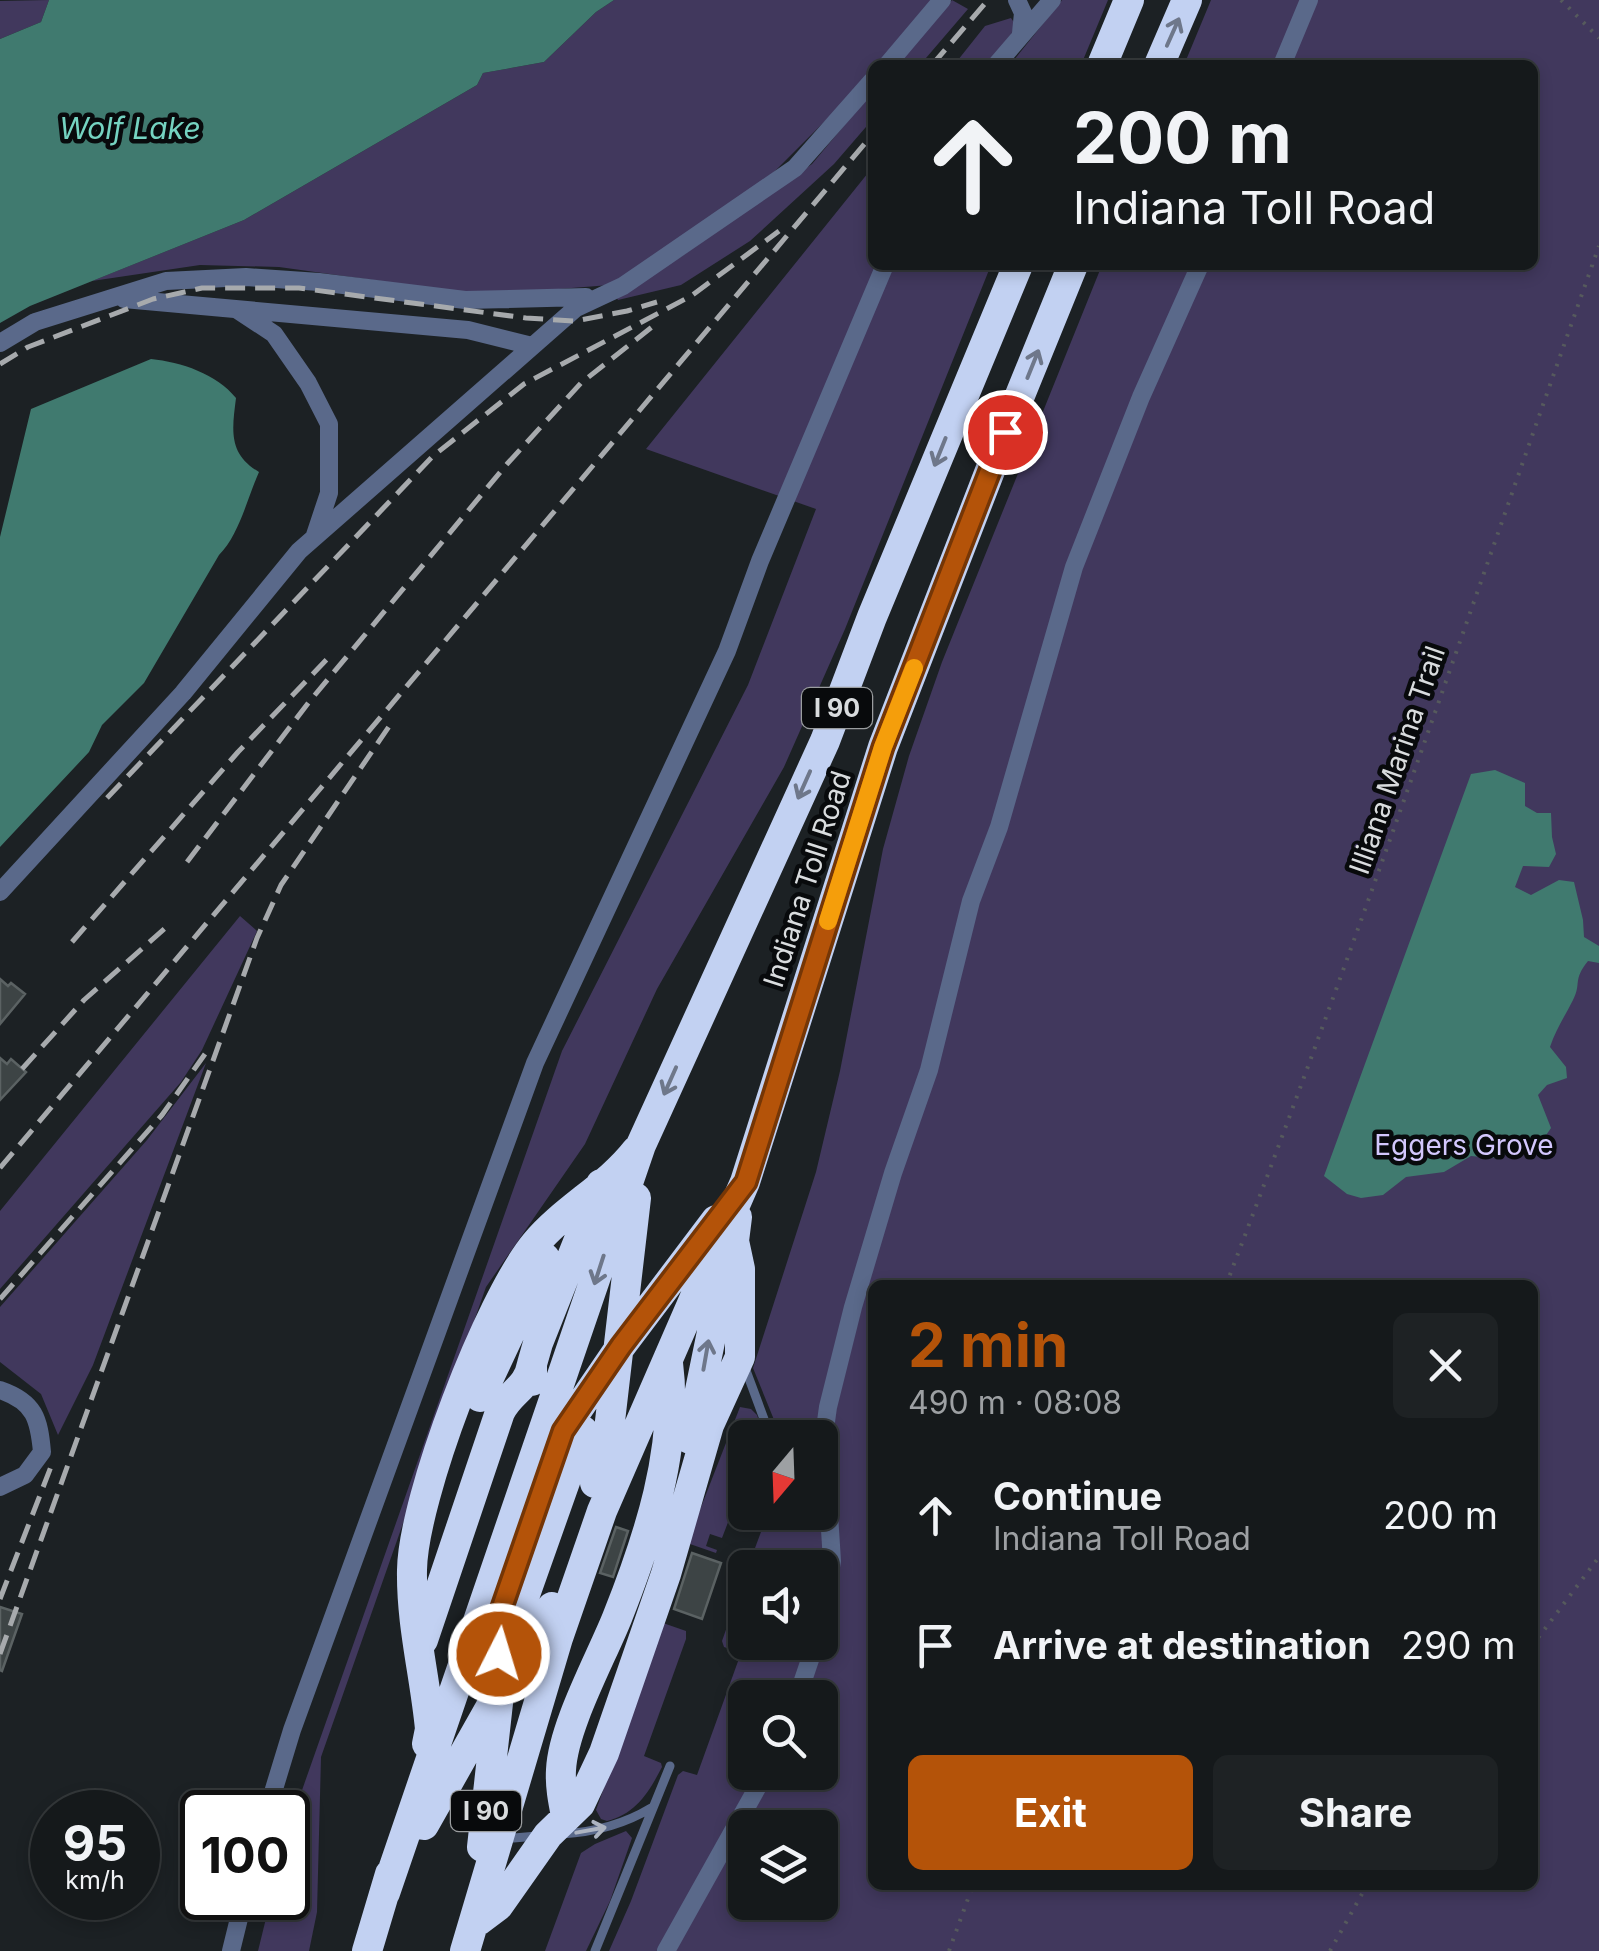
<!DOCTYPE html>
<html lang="en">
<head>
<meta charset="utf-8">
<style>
	:root { --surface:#15191b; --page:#1e2224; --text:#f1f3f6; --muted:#9da0a3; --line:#34383a; --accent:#b45309 }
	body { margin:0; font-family:Inter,sans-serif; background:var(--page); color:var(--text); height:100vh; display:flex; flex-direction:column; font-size:38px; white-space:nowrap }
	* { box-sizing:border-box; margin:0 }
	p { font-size:32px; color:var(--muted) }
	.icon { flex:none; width:55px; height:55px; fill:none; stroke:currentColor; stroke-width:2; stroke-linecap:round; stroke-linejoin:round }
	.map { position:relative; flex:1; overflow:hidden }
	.panel { position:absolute; left:868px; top:1280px; width:670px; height:610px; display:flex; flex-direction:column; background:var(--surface); border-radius:15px; box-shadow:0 5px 15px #0003,0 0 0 2px var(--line) }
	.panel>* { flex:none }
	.guide { position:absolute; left:868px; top:60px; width:670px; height:210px; border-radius:15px; box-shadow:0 5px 15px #0003,0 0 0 2px var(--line); background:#15191b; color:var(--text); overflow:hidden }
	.needle { width:65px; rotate:199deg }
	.controls { position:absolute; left:728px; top:1420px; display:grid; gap:20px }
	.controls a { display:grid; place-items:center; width:110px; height:110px; border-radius:15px; background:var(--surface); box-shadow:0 5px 15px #0003,0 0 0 2px var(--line); font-size:50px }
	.speed { position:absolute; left:30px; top:1790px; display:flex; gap:20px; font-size:50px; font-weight:700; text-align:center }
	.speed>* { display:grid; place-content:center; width:130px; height:130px; border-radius:50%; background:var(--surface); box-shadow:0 5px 15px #0003,0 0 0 2px var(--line); line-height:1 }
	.speed small { font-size:25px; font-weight:400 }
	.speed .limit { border:5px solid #111; border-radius:15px; background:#fff; color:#111 }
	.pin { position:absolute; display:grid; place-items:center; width:85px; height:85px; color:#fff; margin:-42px; border:5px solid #fff; border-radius:50%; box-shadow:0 2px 10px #0007 }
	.me { position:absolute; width:110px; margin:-55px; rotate:5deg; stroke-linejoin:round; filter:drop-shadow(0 0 8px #0008) }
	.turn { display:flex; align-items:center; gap:35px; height:210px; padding:0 40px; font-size:45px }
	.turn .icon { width:130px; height:130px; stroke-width:2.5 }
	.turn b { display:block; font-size:70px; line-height:85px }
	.round { display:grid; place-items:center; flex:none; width:105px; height:105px; border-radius:15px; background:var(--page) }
	.summary { display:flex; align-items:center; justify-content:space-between; height:170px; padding:0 40px }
	h1 { font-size:60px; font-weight:700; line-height:75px; color:var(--accent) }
	.cta { display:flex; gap:20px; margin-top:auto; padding:20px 40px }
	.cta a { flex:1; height:115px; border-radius:15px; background:var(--accent); color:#fff; font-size:40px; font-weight:700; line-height:115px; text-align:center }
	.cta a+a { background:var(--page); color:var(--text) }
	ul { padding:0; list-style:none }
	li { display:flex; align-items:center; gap:30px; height:130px; padding:0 40px }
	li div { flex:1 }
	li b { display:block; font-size:38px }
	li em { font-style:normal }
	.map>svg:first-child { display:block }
	.green { fill:#41385d; fill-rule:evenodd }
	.water { fill:#407a6f }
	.building { fill:#3d4445; stroke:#5b6263; stroke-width:2.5 }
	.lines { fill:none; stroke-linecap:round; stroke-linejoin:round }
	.path { stroke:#565a5d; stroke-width:4; stroke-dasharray:2.5 8; stroke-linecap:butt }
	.service { stroke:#5a698a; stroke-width:9 }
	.minor { stroke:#5a698a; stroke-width:18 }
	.motorway { stroke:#c2d1f2; stroke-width:30 }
	.rail { stroke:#a7aaad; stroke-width:5; stroke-dasharray:20 10; stroke-linecap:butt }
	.oneway { stroke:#6e778a }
	.oneway2 { stroke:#adb4c1 }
	.route-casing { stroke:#753606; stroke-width:25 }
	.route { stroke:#b45309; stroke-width:18 }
	.slow { stroke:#f59e0b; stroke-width:18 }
	.labels { text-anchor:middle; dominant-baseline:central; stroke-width:9; stroke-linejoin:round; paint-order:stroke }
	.shield { fill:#080a0c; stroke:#9a9d9f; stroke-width:2.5 }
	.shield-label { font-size:25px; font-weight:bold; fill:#d9dcde }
	.street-label { font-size:28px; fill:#d9dcde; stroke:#080a0c }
	.park-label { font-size:28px; fill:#d3c7fd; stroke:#080a0c }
	.water-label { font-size:30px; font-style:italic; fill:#75d3c1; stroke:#080a0c }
</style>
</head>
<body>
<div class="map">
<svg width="1599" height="1951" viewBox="0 0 1599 1951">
	<rect width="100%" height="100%" fill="#1c2124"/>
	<path class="green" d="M49,0L41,22L0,39V1Z
		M614,0H933L878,65H872V72L864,82L766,180L610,285L481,295L279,267L200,265L92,281L244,220L477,85L483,73L544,62L596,12Z
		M952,0L968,9L920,65H896Z
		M1062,0H1108L1081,65H1010Z
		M1211,0H1599V1951H609L631,1901L678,1775L683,1771L697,1775L741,1653L724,1647L722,1641L728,1624L742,1629L745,1622V1642H820V1568L748,1567L768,1513L820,1512V1438L781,1437L753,1368L816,1172L840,1071L883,849L909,756L942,662L1102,265H1532V65H1184ZM872,1285H1532V1885H872ZM745,1698H820V1772H745ZM745,1828H820V1902H745Z
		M1011,18L1015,24L1009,41L985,65H954L985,26Z
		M872,92V120L834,164L750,241L681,285L618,300L616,296L682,256L812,164Z
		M872,168V265H991L845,629L784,767L657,989L585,1144L486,1287L321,1757L317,1912L309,1951H258L271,1898H288V1830L562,1051L748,685L816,509L646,449Z
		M240,916L257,931L202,1050L181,1082L0,1289V1211Z
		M206,1063L93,1365L58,1435L41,1394L0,1362V1307L147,1140Z
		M740,1407L751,1409L757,1415L764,1437L745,1438V1478L722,1538L710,1534L706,1546L717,1550L716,1553L687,1543Z
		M663,1623L686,1631V1639L644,1756L661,1763L662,1767C649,1792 636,1814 607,1821L601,1819L596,1810Z
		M626,1831L632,1838L610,1901L586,1951H545L581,1853L595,1844Z"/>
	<path class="water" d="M49,0H614L596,12L544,62L483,73L477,85L244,220L30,306L0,323V39L41,22Z
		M151,359C181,362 217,374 236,398C232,430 228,454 259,472C247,499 239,535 219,555L144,683L102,725L89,752L0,847V537L31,409Z
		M1495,770L1525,783V806L1537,813H1551L1552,837L1556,854L1549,867L1523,866L1515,887L1531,895L1559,880L1574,882L1583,920L1584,937L1599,946V963L1588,961C1572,981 1582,983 1573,1000C1565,1016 1556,1029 1550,1047L1566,1067L1567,1078L1547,1085L1538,1095L1551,1128L1540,1144L1492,1158L1471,1156L1444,1172L1406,1177L1383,1195L1361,1198L1347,1194L1324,1176L1471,774Z"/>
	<path class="building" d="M0,979L8,986L11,983L25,994L0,1024Z
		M0,1058L7,1064L11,1059L26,1072L0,1100Z
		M616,1527L628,1531L613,1577L600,1573Z
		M692,1553L721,1563L702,1619L674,1609Z
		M0,1607L22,1614L2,1671L0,1670Z"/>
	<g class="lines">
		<path class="path" d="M1561,0L1599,38
			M1226,1285C1358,941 1476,593 1599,246
			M1532,1646L1599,1557
			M949,1951L973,1885
			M1330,1951L1367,1885"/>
		<path class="service" d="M744,1365L771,1438
			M562,1834C595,1832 623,1825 651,1808
			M502,1839L537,1836
			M595,1951L670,1766"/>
		<path class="minor" d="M1017,0L1023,13L1021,33
			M887,65L942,0
			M996,65L1052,0
			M1282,65L1309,0
			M124,299L468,330L532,346
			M236,309L274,334L308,383L329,424V493L315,535
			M0,343L35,322L166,281L246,277L319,282L465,300L586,297
			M0,892L183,693L299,551L576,308L623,286L795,168L872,81
			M0,1390C35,1402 39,1419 42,1452L25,1475L0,1487
			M820,1629L832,1561L824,1436L828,1407L853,1307L893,1173L929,1070L971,901L999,827L1074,567L1141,397L1200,265
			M797,1698L816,1642
			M267,1812L292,1730L535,1063L727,651L760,561L885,265
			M231,1951L244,1898
			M666,1951L766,1772"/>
		<path class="motorway" d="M1102,65L1129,0
			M1159,65L1187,0
			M532,1381V1364L538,1343L601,1184
			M480,1397L545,1258
			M690,1439L727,1259
			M556,1453L563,1431L621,1346L716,1220
			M595,1483L607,1447L636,1198
			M515,1623L583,1431
			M423,1640L500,1412C511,1390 527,1390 532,1364
			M427,1744L430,1729C425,1676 411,1624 412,1570C413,1498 489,1300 535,1244C564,1209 608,1187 636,1151
			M566,1816C563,1801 560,1786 561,1770C563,1727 600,1660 617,1618C648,1540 679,1448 668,1363
			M424,1825L499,1692L543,1632L552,1607
			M482,1847L499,1694V1616L508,1591
			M385,1893L641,1145L825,741L872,617L1018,265
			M478,1921L498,1906L548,1835L580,1804L604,1753L666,1574L709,1425L740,1357V1269L734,1241L737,1217
			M367,1951L390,1874
			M465,1951L558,1638L602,1511L745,1182L883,747L1005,432L1073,265"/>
		<path class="rail" d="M932,65L988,0
			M0,364L28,347L153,299L202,288H299L526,318L575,321L627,311L657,302
			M107,798L433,456L524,384L691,296L779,231
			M187,862L309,702L507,464L581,383L652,327
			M72,942L238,752L332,654
			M22,1069L84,1000L171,923
			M0,1168L872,135
			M0,1299L162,1115L205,1054
			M0,1599L52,1464
			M0,1654L257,938L281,885L390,725"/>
	</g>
	<defs><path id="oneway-shaft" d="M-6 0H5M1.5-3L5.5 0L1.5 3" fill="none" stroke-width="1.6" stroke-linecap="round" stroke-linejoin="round" transform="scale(2.5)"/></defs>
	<g class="oneway">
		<use href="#oneway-shaft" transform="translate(1173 32) rotate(-66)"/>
		<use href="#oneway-shaft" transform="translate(1033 364) rotate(-68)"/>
		<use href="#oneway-shaft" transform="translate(940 452) rotate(112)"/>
		<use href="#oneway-shaft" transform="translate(804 785) rotate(114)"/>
		<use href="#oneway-shaft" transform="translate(670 1081) rotate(114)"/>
		<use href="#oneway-shaft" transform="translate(599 1270) rotate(108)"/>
		<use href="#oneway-shaft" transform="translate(706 1355) rotate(-80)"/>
	</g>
	<use class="oneway2" href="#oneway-shaft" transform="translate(591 1830) rotate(-10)"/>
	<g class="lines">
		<g class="route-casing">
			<path id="route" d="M499,1654V1616L563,1431L621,1346L746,1182L883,747L1005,432"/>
		</g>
		<use href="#route" class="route"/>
		<path class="slow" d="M828,921L883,747L914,668"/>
	</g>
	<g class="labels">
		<g class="shield">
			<rect x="802" y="688" width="70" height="40" rx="8"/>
			<rect x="451" y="1791" width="70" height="40" rx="8"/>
		</g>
		<g class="shield-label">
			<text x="837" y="708">I 90</text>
			<text x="486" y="1811">I 90</text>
		</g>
		<g class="street-label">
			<text transform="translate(1397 760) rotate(-71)">Illiana Marina Trail</text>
			<text transform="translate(807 879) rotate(-72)">Indiana Toll Road</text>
		</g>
		<g class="park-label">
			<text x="1464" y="1145">Eggers Grove</text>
		</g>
		<g class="water-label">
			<text x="130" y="128">Wolf Lake</text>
		</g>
	</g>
</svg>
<div class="controls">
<a><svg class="needle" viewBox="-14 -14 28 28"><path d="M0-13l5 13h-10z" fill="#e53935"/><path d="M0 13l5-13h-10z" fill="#9da0a3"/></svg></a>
<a><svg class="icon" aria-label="sound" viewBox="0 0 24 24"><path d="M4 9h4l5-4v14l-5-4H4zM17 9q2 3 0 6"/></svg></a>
<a><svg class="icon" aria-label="search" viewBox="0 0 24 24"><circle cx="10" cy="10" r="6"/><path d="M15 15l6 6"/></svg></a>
<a><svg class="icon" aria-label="layers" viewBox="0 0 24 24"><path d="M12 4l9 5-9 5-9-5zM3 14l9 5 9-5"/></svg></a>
</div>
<div class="speed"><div>95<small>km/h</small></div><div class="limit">100</div></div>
<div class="pin" style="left:1005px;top:432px;background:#d93025"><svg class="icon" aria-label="arrive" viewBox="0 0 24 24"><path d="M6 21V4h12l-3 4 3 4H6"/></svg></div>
<svg class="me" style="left:499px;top:1654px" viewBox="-20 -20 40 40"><circle r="17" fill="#b45309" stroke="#fff" stroke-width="3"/><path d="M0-11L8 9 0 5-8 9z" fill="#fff"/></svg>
<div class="guide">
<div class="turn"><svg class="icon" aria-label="ahead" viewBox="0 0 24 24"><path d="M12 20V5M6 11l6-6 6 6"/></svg><div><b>200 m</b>Indiana Toll Road</div></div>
</div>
<section class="panel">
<div class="summary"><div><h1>2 min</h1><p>490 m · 08:08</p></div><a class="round"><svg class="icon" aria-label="close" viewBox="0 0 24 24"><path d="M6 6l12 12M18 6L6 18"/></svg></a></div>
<ul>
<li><svg class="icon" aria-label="ahead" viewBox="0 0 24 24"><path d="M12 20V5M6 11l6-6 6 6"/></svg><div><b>Continue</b><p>Indiana Toll Road</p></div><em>200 m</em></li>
<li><svg class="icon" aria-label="arrive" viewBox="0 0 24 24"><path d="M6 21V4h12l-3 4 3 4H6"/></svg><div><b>Arrive at destination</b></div><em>290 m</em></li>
</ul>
<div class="cta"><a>Exit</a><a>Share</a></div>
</section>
</div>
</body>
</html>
